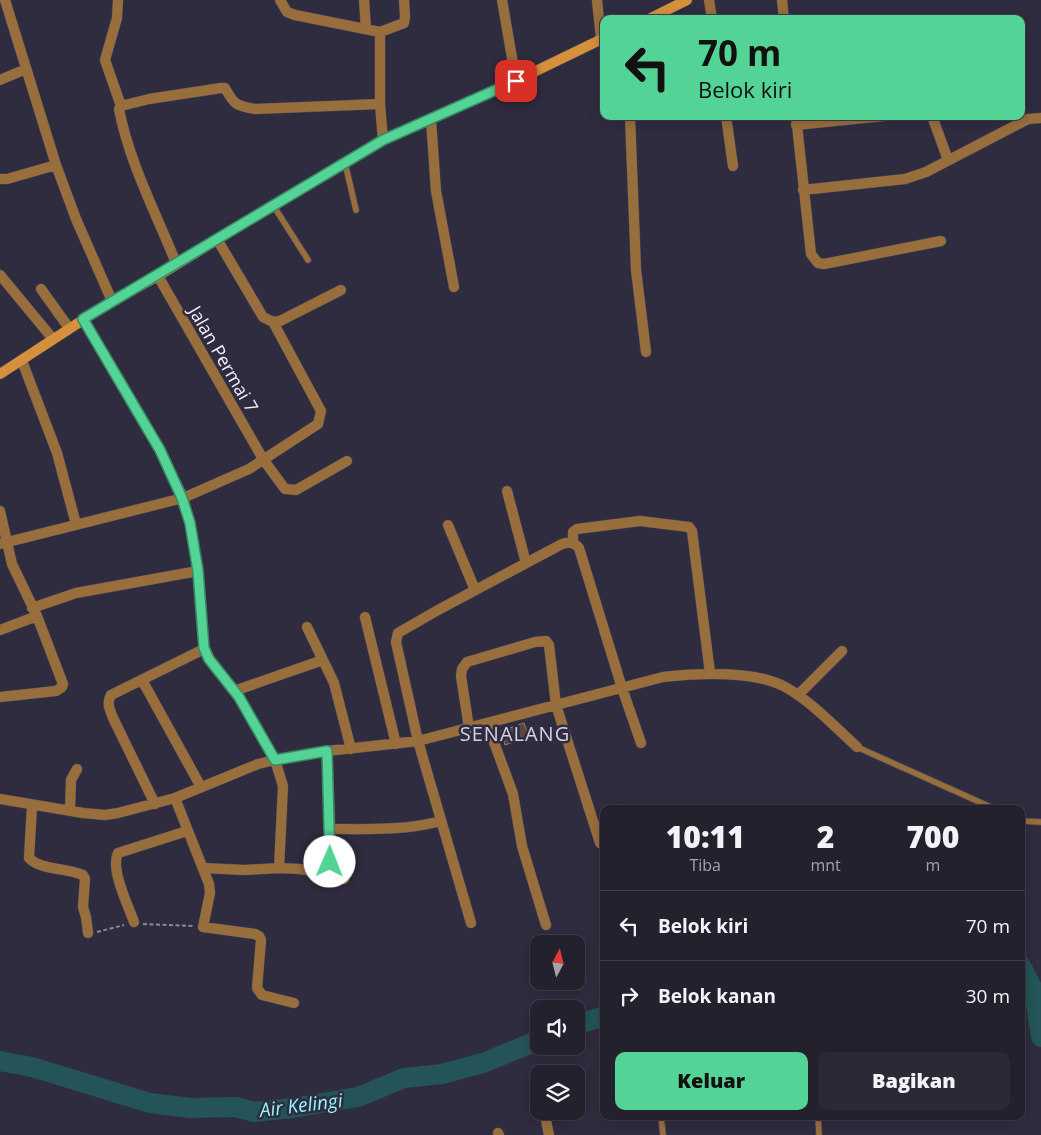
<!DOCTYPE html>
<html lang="id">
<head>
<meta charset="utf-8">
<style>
	:root { --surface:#24212f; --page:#2c2937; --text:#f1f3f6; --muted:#a3a3aa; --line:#413e4b; --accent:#54d396 }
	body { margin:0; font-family:"Open Sans",sans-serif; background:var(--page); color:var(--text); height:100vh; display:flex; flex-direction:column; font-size:19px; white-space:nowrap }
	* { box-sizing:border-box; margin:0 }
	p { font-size:16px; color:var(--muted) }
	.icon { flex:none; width:28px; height:28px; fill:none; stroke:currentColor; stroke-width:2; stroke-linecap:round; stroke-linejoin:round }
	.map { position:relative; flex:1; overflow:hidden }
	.details { position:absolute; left:600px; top:805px; width:425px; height:315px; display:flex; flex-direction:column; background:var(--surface); border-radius:10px; box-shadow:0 2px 12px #0003,0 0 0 1px var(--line) }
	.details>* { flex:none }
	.banner { position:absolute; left:600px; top:15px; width:425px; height:105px; border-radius:10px; box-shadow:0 2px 12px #0003,0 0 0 1px var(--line); background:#54d396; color:#111; overflow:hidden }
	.needle { width:32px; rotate:7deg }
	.buttons { position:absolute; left:530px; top:935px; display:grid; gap:10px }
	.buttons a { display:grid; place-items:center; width:55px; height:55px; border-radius:10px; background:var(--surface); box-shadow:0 2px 12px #0003,0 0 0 1px var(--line); font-size:25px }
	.pin { position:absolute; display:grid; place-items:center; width:42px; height:42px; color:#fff; margin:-21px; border-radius:10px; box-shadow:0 2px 8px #0006 }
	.me { position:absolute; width:55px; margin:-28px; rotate:1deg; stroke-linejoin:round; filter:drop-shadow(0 0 4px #0008) }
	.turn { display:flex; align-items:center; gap:18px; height:105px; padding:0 15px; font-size:22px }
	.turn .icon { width:65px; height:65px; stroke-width:2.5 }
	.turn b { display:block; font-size:35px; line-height:42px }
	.eta { display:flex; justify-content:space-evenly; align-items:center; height:85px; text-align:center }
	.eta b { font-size:30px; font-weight:800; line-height:35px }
	.action { display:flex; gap:10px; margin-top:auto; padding:10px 15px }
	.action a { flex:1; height:58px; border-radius:10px; background:var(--accent); color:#111; font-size:20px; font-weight:800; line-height:58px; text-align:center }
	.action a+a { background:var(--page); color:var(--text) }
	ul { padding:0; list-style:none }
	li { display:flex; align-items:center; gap:15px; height:70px; padding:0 15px; border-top:1px solid var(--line) }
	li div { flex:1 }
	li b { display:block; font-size:19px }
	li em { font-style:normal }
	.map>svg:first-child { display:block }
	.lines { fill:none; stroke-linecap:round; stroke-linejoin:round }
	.river { stroke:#245457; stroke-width:20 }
	.building { fill:#5c453f; stroke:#937973 }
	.lane-casing { stroke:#4b485a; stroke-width:7 }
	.street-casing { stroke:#4b485a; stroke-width:11 }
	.secondary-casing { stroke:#4b485a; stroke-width:11 }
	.path { stroke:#8b8898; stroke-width:2; stroke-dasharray:4 2.5; stroke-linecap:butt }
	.lane { stroke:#996e3d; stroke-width:5.5 }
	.street { stroke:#996e3d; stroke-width:10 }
	.secondary { stroke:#d5903c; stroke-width:10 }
	.route-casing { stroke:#378962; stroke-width:12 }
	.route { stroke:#54d396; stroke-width:9 }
	.labels { text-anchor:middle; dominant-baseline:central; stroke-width:5; stroke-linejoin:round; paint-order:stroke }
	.street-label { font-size:18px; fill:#f3f1fd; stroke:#302c3f }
	.water-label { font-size:19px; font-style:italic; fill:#90f5fd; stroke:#302c3f }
	.quarter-label { font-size:20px; letter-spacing:1px; fill:#d4cfe8; stroke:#302c3f }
</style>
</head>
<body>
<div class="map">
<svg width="1041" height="1135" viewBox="0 0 1041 1135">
	<rect width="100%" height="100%" fill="#302c3f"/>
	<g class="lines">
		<path class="river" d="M1021,966L1034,991L1041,1037
			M576,1025L604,1016
			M0,1061L32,1067L150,1103L190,1108L236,1107L254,1112L292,1108L358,1097L404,1078L442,1074L483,1063L539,1040"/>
	</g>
	<path class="building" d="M524,723L529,737L505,745L501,731Z"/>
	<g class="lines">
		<g class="lane-casing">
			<path id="lane" d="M345,163L356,210
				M273,205L308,260
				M857,747L995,809
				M1021,821L1041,822
				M661,1116L663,1135
				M818,1116L819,1135"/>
		</g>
		<g class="street-casing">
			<path id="street" d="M5,0L56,165L76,219L112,301
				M118,0L117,18L105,60L121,106
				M280,0L287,12L295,15L380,32L404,23L405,17L404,0
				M364,0L366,29
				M502,0L516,81
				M597,0L601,39
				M709,0L712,19
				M782,0L784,19
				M380,32V104L383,140
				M0,80L26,69
				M630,116L636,270L646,352
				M726,116L733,166
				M796,116L811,254L818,263L824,264L941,241
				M932,116L948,160
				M431,120L436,191L454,287
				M796,125L884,116
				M0,179H7L56,165
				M803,190L905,179L926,172L1028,119L1041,118
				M217,239L263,317L273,322L280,321L341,290
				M176,263C156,213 129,162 119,109L121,106L149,99L221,88H225C234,105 237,106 255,109L380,104
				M0,275L53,339
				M158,276L263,459L285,489L296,490L347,461
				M41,289L69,328
				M83,319L160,450L183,498L190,523L198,571L204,649L209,659L239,697L275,760L283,786L279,868
				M22,361L57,453L76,524
				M507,491L526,563
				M0,511L12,564L37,616L63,684L62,687L56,691L0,697
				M448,525L475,590
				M573,543V532L577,529L640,521L689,527L692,531L710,673
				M0,544L183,498L249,469L318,424L321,411L273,322
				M32,608L76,593L198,571
				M365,617L396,744
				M307,627L334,683L351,749
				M0,630L37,616
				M142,680L201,787
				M234,691L323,660
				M798,695L842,651
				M487,723L513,794L522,846L546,925
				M469,728L461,676L462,669L467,662L535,642L546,641L549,645L556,705L600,843
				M327,751L331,849L329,875
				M175,798L209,884L210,893L203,927L255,934L259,936L261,940L257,988L262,995L294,1003
				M0,799L83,813L105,815L118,813L175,798L258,764L275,760L327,751L418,741L663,677C697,673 757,670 787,688C813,703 835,727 857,747
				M155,804L113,718C110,710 106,703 111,695L204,649
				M32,806L29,858C40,870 68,868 83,875L85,879L83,907L86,917L88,933
				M70,811L71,780L77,769
				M330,829C367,829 404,831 441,821
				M203,868L245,870L279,868L300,869L324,873L344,879
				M134,922C128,905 110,869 118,853L187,831
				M471,923L418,741L396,642L398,633L438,610L562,544C569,542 574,542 579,548L622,688L641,743
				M544,1111L549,1135
				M498,1133L499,1135"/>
		</g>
		<g class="secondary-casing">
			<path id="secondary" d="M649,19L687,0
				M0,374L112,301L158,276L273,205L387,138L509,84L604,38"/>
		</g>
		<path class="path" d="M143,924L193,926
			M97,932L124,925"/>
		<use href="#lane" class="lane"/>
		<use href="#street" class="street"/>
		<use href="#secondary" class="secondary"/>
	</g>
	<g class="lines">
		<g class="route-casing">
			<path id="route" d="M330,862L327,751L275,760L239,697L209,659L204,648L198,571L190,523L182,498L160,450L83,319L383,140L516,81"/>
		</g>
		<use href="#route" class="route"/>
	</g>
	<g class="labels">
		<g class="street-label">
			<text transform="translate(224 359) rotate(60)">Jalan Permai 7</text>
		</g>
		<g class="water-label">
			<text transform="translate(301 1105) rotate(-7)">Air Kelingi</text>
		</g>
		<g class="quarter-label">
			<text x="515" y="733">SENALANG</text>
		</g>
	</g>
</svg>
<div class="buttons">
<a><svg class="needle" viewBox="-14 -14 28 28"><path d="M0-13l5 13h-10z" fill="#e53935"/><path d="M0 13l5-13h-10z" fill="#a3a3aa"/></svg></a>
<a><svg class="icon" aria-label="sound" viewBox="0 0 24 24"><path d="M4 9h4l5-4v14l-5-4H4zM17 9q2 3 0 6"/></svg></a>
<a><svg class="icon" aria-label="layers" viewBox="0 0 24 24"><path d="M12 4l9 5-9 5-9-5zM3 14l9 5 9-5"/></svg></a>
</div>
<div class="pin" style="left:516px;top:81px;background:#d93025"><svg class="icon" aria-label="arrive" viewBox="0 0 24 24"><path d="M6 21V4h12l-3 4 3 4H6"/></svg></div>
<svg class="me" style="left:330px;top:862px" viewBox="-20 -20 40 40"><circle r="19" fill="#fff"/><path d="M0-13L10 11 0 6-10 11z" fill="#54d396"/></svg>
<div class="banner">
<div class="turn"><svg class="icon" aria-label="left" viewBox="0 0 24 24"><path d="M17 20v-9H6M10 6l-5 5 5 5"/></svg><div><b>70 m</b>Belok kiri</div></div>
</div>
<section class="details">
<div class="eta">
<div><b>10:11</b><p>Tiba</p></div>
<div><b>2</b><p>mnt</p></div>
<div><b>700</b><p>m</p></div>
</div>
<ul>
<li><svg class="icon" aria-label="left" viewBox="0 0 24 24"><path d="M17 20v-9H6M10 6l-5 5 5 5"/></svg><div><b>Belok kiri</b></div><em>70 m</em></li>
<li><svg class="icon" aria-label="right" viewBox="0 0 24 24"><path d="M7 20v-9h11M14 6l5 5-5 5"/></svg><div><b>Belok kanan</b></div><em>30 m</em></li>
</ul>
<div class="action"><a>Keluar</a><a>Bagikan</a></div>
</section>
</div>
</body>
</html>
